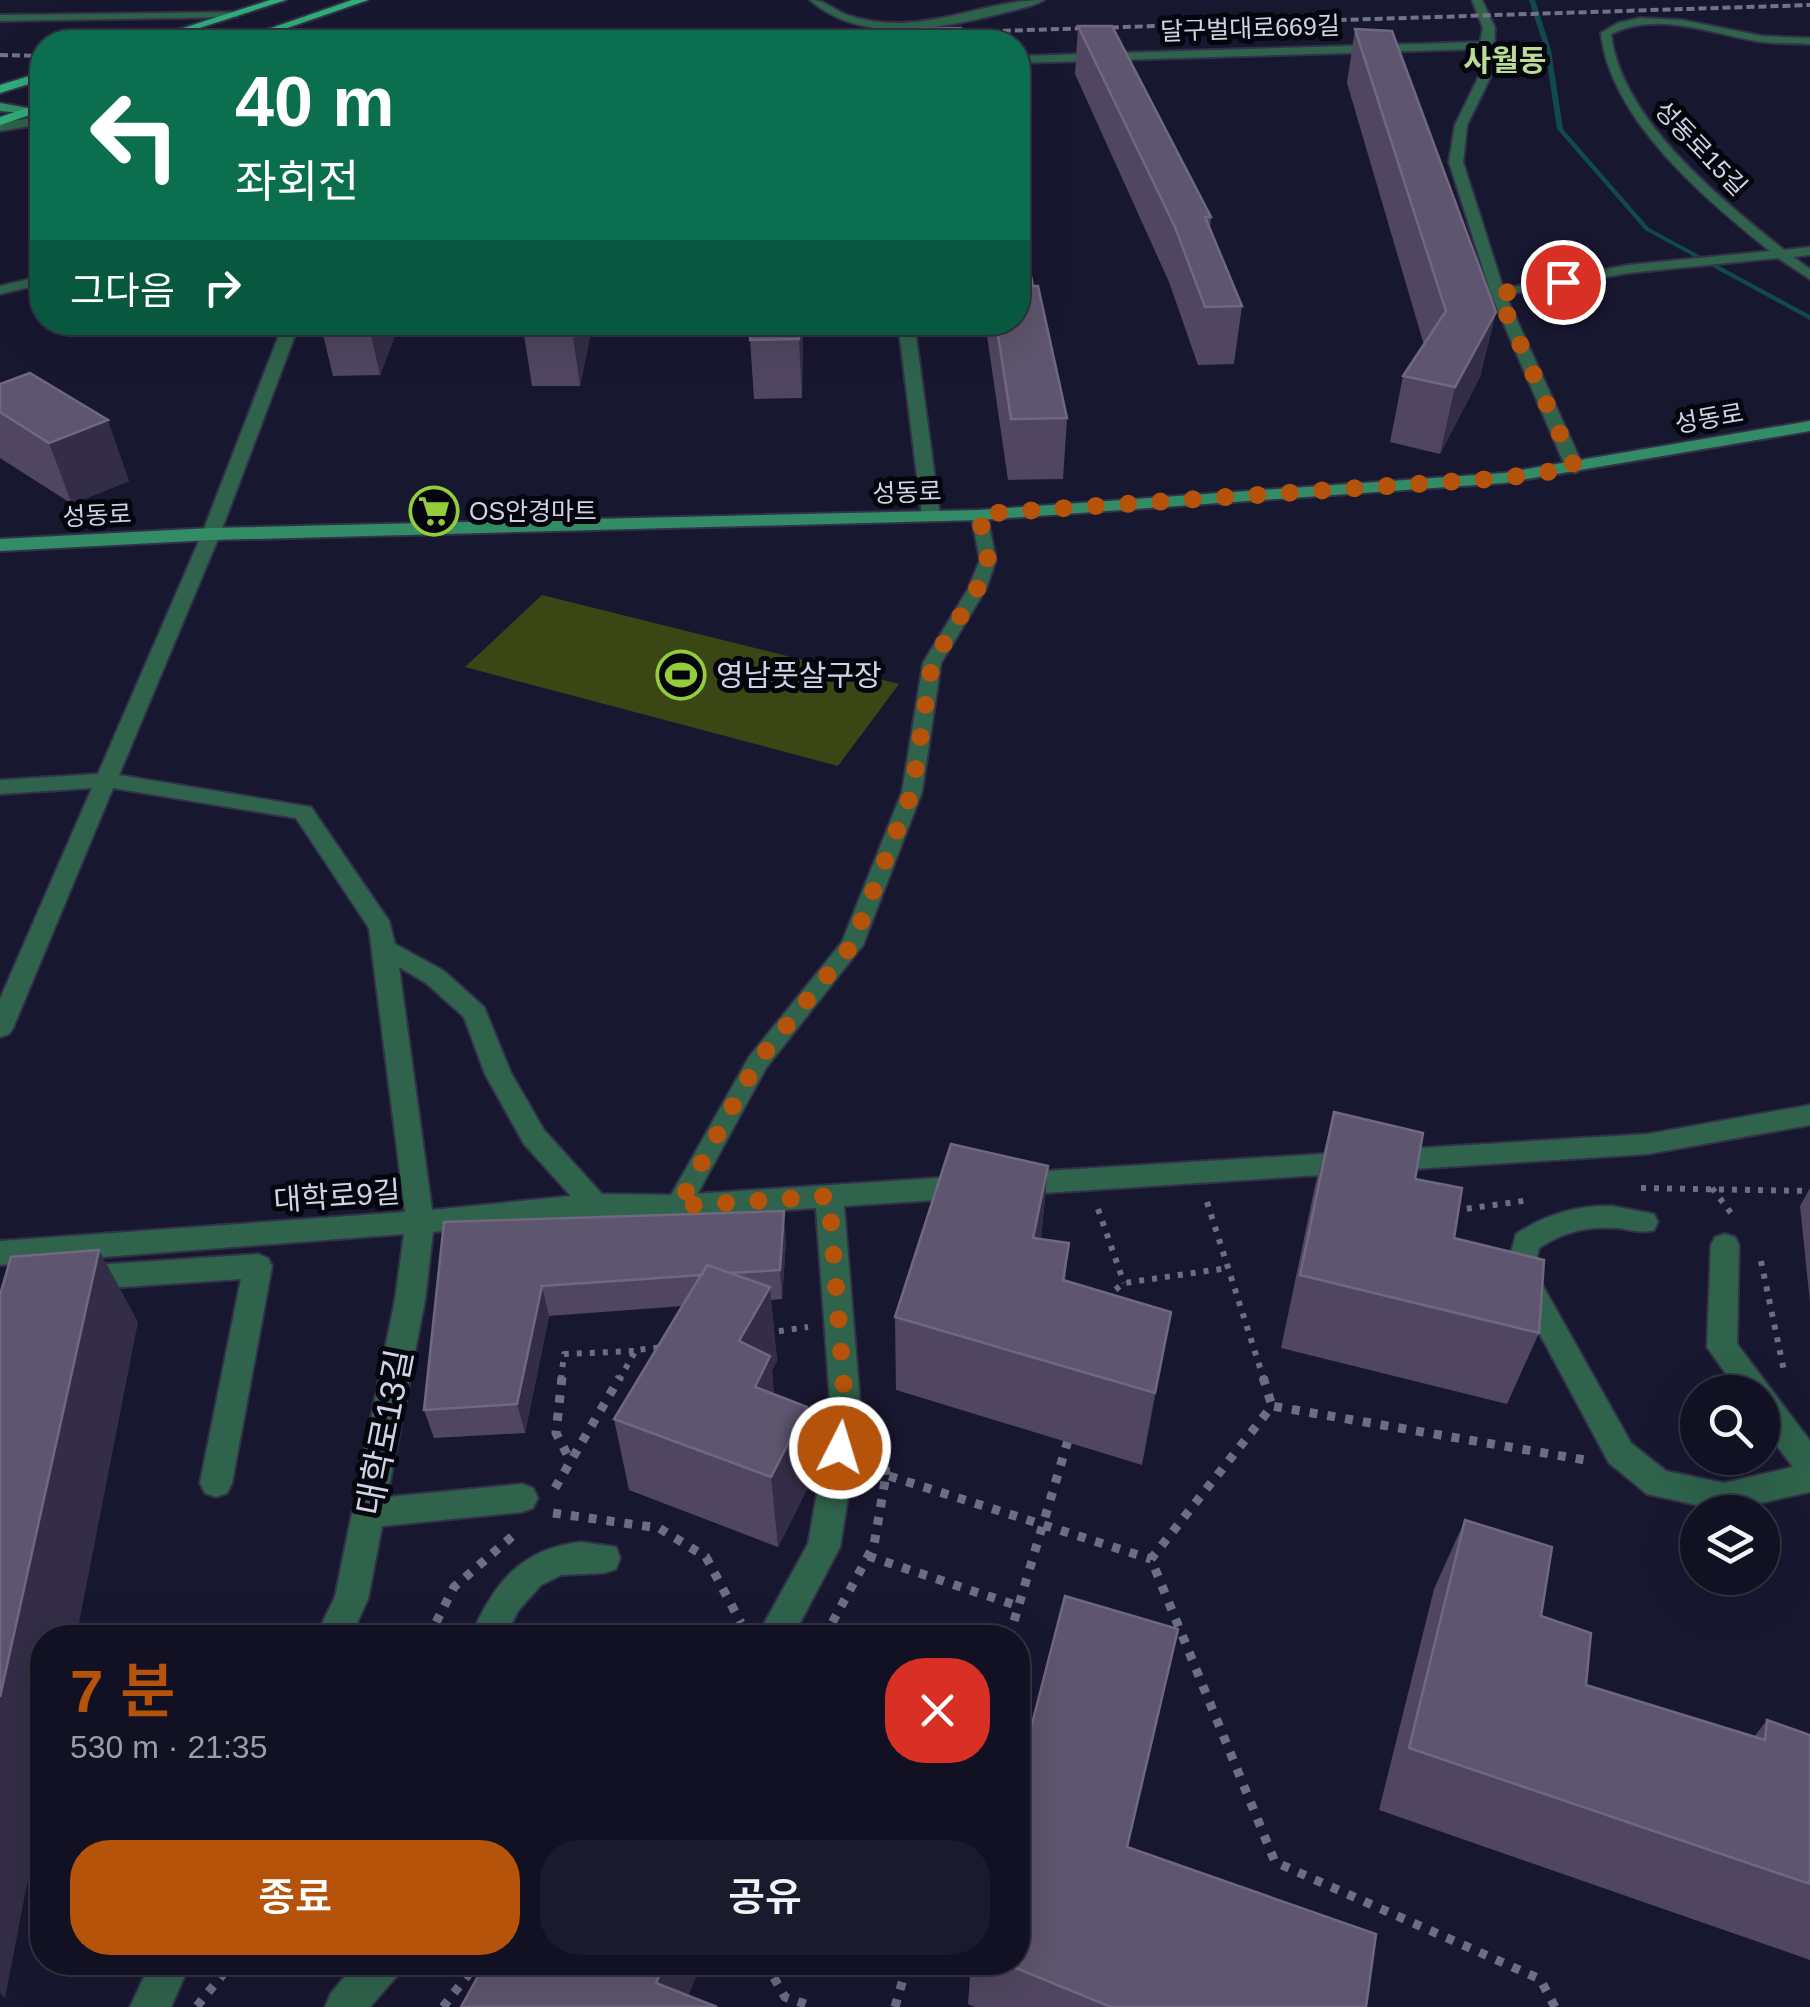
<!DOCTYPE html>
<html lang="ko">
<head>
<meta charset="utf-8">
<style>
	:root { --surface:#121124; --page:#1b1a2c; --text:#f1f3f6; --muted:#9c9da6; --line:#313141; --accent:#b45309 }
	body { margin:0; font-family:Arial,"Noto Sans KR",sans-serif; background:var(--page); color:var(--text); height:100vh; display:flex; flex-direction:column; font-size:38px; white-space:nowrap }
	* { box-sizing:border-box; margin:0 }
	p { font-size:32px; color:var(--muted) }
	.icon { flex:none; width:55px; height:55px; fill:none; stroke:currentColor; stroke-width:2; stroke-linecap:round; stroke-linejoin:round }
	.map { position:relative; flex:1; overflow:hidden }
	.details { position:absolute; left:30px; top:1625px; width:1000px; height:350px; display:flex; flex-direction:column; background:var(--surface); border-radius:40px; box-shadow:0 10px 40px #0002,0 0 0 2px var(--line) }
	.details>* { flex:none }
	.banner { position:absolute; left:30px; top:30px; width:1000px; height:305px; border-radius:40px; box-shadow:0 10px 40px #0002,0 0 0 2px var(--line); background:#0b6e4f; color:#fff; overflow:hidden }
	.buttons { position:absolute; left:1680px; top:1375px; display:grid; gap:20px }
	.buttons a { display:grid; place-items:center; width:100px; height:100px; border-radius:50%; background:var(--surface); box-shadow:0 10px 40px #0002,0 0 0 2px var(--line); font-size:50px }
	.pin { position:absolute; display:grid; place-items:center; width:85px; height:85px; color:#fff; margin:-42px; border:5px solid #fff; border-radius:50%; box-shadow:0 2px 10px #0007 }
	.me { position:absolute; width:110px; margin:-55px; rotate:5deg; stroke-linejoin:round; filter:drop-shadow(0 0 8px #0008) }
	.turn { display:flex; align-items:center; gap:35px; height:210px; padding:0 40px; font-size:45px }
	.turn .icon { width:130px; height:130px; stroke-width:2.5 }
	.turn b { display:block; font-size:70px; line-height:85px }
	.then { display:flex; align-items:center; height:95px; padding:0 40px; background:#0003; gap:20px; font-size:38px }
	.round { display:grid; place-items:center; flex:none; width:105px; height:105px; border-radius:40px; background:var(--page) }
	.headline { display:flex; align-items:center; justify-content:space-between; height:170px; padding:0 40px }
	h1 { font-size:60px; font-weight:600; line-height:75px; color:var(--accent) }
	.primary-button { display:flex; gap:20px; margin-top:auto; padding:20px 40px }
	.primary-button a { flex:1; height:115px; border-radius:40px; background:var(--accent); color:#fff; font-size:40px; font-weight:600; line-height:115px; text-align:center }
	.primary-button a+a { background:var(--page); color:var(--text) }
	.map>svg:first-child { display:block }
	.green { fill:#3a4715 }
	.lines { fill:none; stroke-linecap:round; stroke-linejoin:round }
	.stream { fill:#104a4c; fill-rule:evenodd }
	.lane-casing { stroke:#323149; stroke-width:4 }
	.street-casing { stroke:#323149; stroke-width:4 }
	.secondary-casing { stroke:#323149; stroke-width:4 }
	.primary-casing { stroke:#323149; stroke-width:4 }
	.path-far1 { stroke:#6d6d83; stroke-width:6; stroke-dasharray:5 8; stroke-linecap:butt }
	.path { stroke:#6d6d83; stroke-width:9; stroke-dasharray:8 10; stroke-linecap:butt }
	.lane { fill:#2f634b; fill-rule:evenodd }
	.street { fill:#2f634b; fill-rule:evenodd }
	.secondary { fill:#328d66; fill-rule:evenodd }
	.primary { fill:#30ad7b; fill-rule:evenodd }
	.rail { stroke:#737388; stroke-width:4; stroke-dasharray:8 4; stroke-linecap:butt }
	.wall { fill:#504660 }
	.shaded-wall { fill:#342d47 }
	.building { fill:#5e556e; stroke:#706880; stroke-width:2.5 }
	.route { stroke:#b45309; stroke-width:18; stroke-dasharray:0 32.4 }
	.labels { text-anchor:middle; dominant-baseline:central; stroke-width:10; stroke-linejoin:round; paint-order:stroke }
	.far-street-label { font-size:25px; fill:#d1d2e3; stroke:#05050e }
	.far-poi-label { font-size:25px; fill:#d1d2e3; stroke:#05050e; text-anchor:start }
	.far-quarter-label { font-size:30px; font-weight:bold; fill:#bbdc95; stroke:#05050e }
	.poi-label { font-size:30px; fill:#d1d2e3; stroke:#05050e; text-anchor:start }
	.street-label { font-size:30px; fill:#d1d2e3; stroke:#05050e }
	.near-street-label { font-size:35px; fill:#d1d2e3; stroke:#05050e }
</style>
</head>
<body>
<div class="map">
<svg width="1810" height="2007" viewBox="0 0 1810 2007">
	<rect width="100%" height="100%" fill="#181730"/>
	<path class="green" d="M542,595L899,684L838,766L465,667Z"/>
	<g class="lines">
		<path class="stream" d="M1529,0H1535L1551,50L1563,129L1649,228L1810,315V320L1645,230L1557,129L1545,50Z"/>
		<g class="lane-casing">
			<path id="lane" d="M1640,18L1682,20L1762,36L1810,38V44C1792,43 1774,44 1756,41C1709,33 1657,11 1611,34C1621,120 1720,198 1784,250L1810,247V255L1793,257L1810,269V279L1778,258L1628,273L1493,297L1491,294L1498,290L1628,265L1770,251C1705,199 1610,119 1601,33L1618,23Z
				M979,510L987,515L996,560L986,589L941,663L922,792L863,945L766,1068L687,1213L678,1216L669,1213L665,1206L749,1057L842,942L902,792L923,663L968,589L980,560L971,515Z"/>
		</g>
		<g class="street-casing">
			<path id="street" d="M810,0C825,0 831,8 845,14C861,20 880,23 898,23C948,22 996,0 1044,0C1032,7 1014,10 999,14C938,29 862,45 810,0Z
				M1472,0H1482L1495,28L1492,74L1467,125L1463,162L1505,294L1584,468L1575,473L1566,468L1491,294L1449,162L1455,125L1480,74L1479,49L1018,63V56L1480,42L1483,28Z
				M241,12L237,17L0,21V15Z
				M42,116V124L0,131V123Z
				M42,276V284L0,294V286Z
				M284,322H300L220,534L119,775L311,807L389,921L395,944L444,971L484,1007L511,1073L544,1130L602,1194L678,1195L967,1176L977,1179L981,1187L977,1195L967,1198L844,1206L861,1415L840,1547L792,1638H756L808,1544L831,1415L816,1208L678,1217L595,1216L433,1232L425,1300L387,1497L522,1484L533,1488L538,1498L533,1508L522,1512L382,1526L368,1599L350,1638H315L335,1597L395,1300L404,1234L0,1265V1241L405,1212L369,928L296,818L113,788L13,1028L9,1034L0,1037V999L92,788L0,794V780L98,774L202,534ZM399,967L426,983L464,1017L485,1074L524,1144L571,1196L432,1210Z
				M898,322H914L940,516L931,521L922,516Z
				M1810,1105V1125L1648,1154L1012,1195L1002,1192L998,1184L1002,1176L1012,1173L1648,1134Z
				M1612,1206L1654,1214L1658,1222L1654,1230C1640,1234 1629,1229 1615,1228C1586,1226 1563,1232 1539,1248L1534,1270L1631,1443L1666,1471L1724,1483L1793,1467L1762,1426V1392H1739L1707,1347L1711,1245L1715,1237L1725,1234L1735,1237L1739,1245L1737,1344L1810,1441V1492L1724,1511L1647,1494L1609,1463L1506,1271L1516,1234C1546,1214 1577,1205 1612,1206Z
				M258,1254L268,1258L272,1266L232,1483L227,1493L216,1497L205,1493L200,1483L241,1279L79,1290L69,1286L65,1278L69,1270L79,1266Z
				M581,1542L616,1547L620,1558L616,1569L604,1573L561,1575L541,1585L518,1611L504,1638H470C493,1584 520,1549 581,1542Z
				M151,1962H191L171,2007H130Z
				M357,1962H402L397,1976L370,2007H325L331,1993Z"/>
		</g>
		<g class="secondary-casing">
			<path id="secondary" d="M0,103L39,110L33,114L0,111Z
				M1810,421V431L1504,483L979,520L211,540L0,551V539L211,528L979,510L1504,473Z"/>
		</g>
		<g class="primary-casing">
			<path id="primary" d="M270,0H286L156,42H140Z
				M352,0H368L247,42H231Z
				M42,72V80L0,93V85Z
				M42,103V111L0,125V117Z"/>
		</g>
		<path class="path-far1" d="M1641,1188L1810,1191
			M1712,1188L1734,1217
			M1207,1202L1264,1380
			M1454,1207L1465,1209L1530,1200
			M1098,1209L1124,1283
			M1761,1261L1784,1371
			M1109,1300L1111,1293L1124,1283L1228,1268
			M766,1333L808,1327
			M561,1380L564,1354L635,1351
			M619,1380L636,1350L664,1347"/>
		<path class="path" d="M562,1377L556,1433L571,1462
			M1263,1377L1272,1406
			M882,1431L886,1475
			M555,1488L620,1377
			M553,1513L659,1528L706,1557L741,1623
			M868,1556L1018,1606
			M428,1638L454,1587L516,1533
			M824,1638L874,1545L886,1475L1151,1559
			M1009,1638L1069,1437
			M765,1962L785,1997L814,2007
			M197,2006L233,1962
			M443,2007L478,1962
			M895,2007L908,1962
			M1555,2007L1540,1979L1275,1862L1151,1559L1272,1406L1585,1460"/>
		<use href="#lane" class="lane"/>
		<use href="#street" class="street"/>
		<use href="#secondary" class="secondary"/>
		<use href="#primary" class="primary"/>
		<path class="rail" d="M655,42L1810,5
			M0,55L42,56"/>
	</g>
	<path class="wall" d="M1078,26L1211,217L1210,229L1242,306L1234,364L1198,365L1169,282L1075,74Z
		M1355,29L1496,312L1480,377L1440,454L1390,442L1403,376L1424,345L1347,83Z
		M1033,286L1067,418L1063,479L1008,480L985,322H1018Z
		M320,322H400L380,375L333,376Z
		M522,322H593L580,386H532Z
		M803,322L802,398L754,399L750,340Z
		M0,384L129,481L72,504L0,458Z
		M1334,1112L1415,1179L1454,1238L1539,1333L1507,1404L1281,1348L1315,1186Z
		M1048,1166L1041,1239L1069,1243L1065,1281L1171,1312L1142,1465L896,1390L895,1317Z
		M1810,1188V1303L1800,1206Z
		M444,1222L786,1240L782,1299L771,1300L777,1361L772,1370L774,1394L807,1407L812,1479L778,1547L629,1490L614,1419L683,1306L549,1316L525,1433L434,1438L424,1410Z
		M1465,1520L1541,1616L1586,1685L1754,1737L1767,1720L1810,1735V1960L1379,1810L1434,1589Z
		M1127,1847L1366,2007H975L968,2004L971,1962H1018Z"/>
	<path class="shaded-wall" d="M1496,312L1480,377L1440,454L1455,387Z
		M368,322H400L380,375Z
		M571,322H593L580,386Z
		M799,322H803L802,398L799,339Z
		M108,420L129,481L72,504L49,443Z
		M1048,1166L1041,1241L1033,1238Z
		M784,1211L786,1240L782,1299L780,1270Z
		M99,1250L138,1322L76,1638H42V1807L5,1998L0,1993V1697Z
		M542,1286L549,1316L525,1433L517,1404Z
		M770,1287L777,1361L772,1370L777,1429L763,1459L739,1341Z
		M1171,1312L1142,1465L1155,1393Z
		M807,1407L812,1479L778,1547L771,1477Z
		M665,1962H696L698,1972L684,2007L656,1983Z"/>
	<path class="building" d="M1078,26H1112L1211,217H1205L1242,306L1205,307L1175,227Z
		M961,28L964,42H924L922,29Z
		M1355,29L1392,31L1496,312L1455,387L1403,376L1446,311Z
		M1018,213L1033,286H1038L1067,418L1011,419L996,322H1018Z
		M751,322H799V339L750,340Z
		M30,373L108,420L49,443L0,412V384Z
		M1334,1112L1423,1133L1415,1179L1462,1188L1454,1238L1544,1260L1539,1333L1300,1275Z
		M951,1144L1048,1166L1033,1238L1069,1243L1063,1280L1171,1312L1155,1393L895,1317Z
		M784,1211L780,1270L730,1273L707,1265L702,1275L542,1286L517,1404L424,1410L444,1222Z
		M99,1250L0,1697V1295L11,1257Z
		M707,1265L770,1287L739,1341L770,1356L755,1387L807,1407L771,1477L614,1419Z
		M1465,1520L1552,1547L1541,1616L1591,1633L1586,1685L1765,1740L1767,1720L1810,1735V1884L1409,1748Z
		M1065,1596L1178,1629L1127,1847L1376,1934L1366,2007H1111L1001,1962H1018V1778Z
		M486,1962H665L656,1983L717,2007H461Z"/>
	<g class="lines">
		<path class="route" d="M840,1448L846,1415L829,1196L678,1206L757,1062L852,945L912,792L932,663L977,589L988,560L979,514L1504,478L1575,468L1498,294L1563,282"/>
	</g>
	<defs>
		<g id="supermarket-ring" transform="scale(2.5)"><circle r="9.5" fill="#05050e" stroke="#95cc3b" stroke-width="1.5"/><path d="M-6-5.5h2.5l.6 2H6L4.5 2H-2.5L-4.4-4H-6ZM-1.5 3.2a1.3 1.3 0 1 0 .1 0ZM3 3.2a1.3 1.3 0 1 0 .1 0Z" fill="#95cc3b"/></g>
		<g id="stadium-ring" transform="scale(2.5)"><circle r="9.5" fill="#05050e" stroke="#95cc3b" stroke-width="1.5"/><path d="M0-5a6.5 5 0 1 0 0 10a6.5 5 0 1 0 0-10ZM-3.5-1.8h7v3.6h-7Z" fill="#95cc3b"/></g>
	</defs>
	<g fill-rule="evenodd">
		<use href="#supermarket-ring" x="434" y="511"/>
		<use href="#stadium-ring" x="681" y="675"/>
	</g>
	<g class="labels">
		<g class="far-street-label">
			<text transform="translate(1250 28) rotate(-2)">달구벌대로669길</text>
			<text transform="translate(1701 148) rotate(46)">성동로15길</text>
			<text transform="translate(1709 418) rotate(-10)">성동로</text>
			<text transform="translate(907 492) rotate(-2)">성동로</text>
			<text transform="translate(97 515) rotate(-3)">성동로</text>
		</g>
		<g class="far-poi-label">
			<text x="469" y="511">OS안경마트</text>
		</g>
		<g class="far-quarter-label">
			<text x="1505" y="60">사월동</text>
		</g>
		<g class="poi-label">
			<text x="716" y="675">영남풋살구장</text>
		</g>
		<g class="street-label">
			<text transform="translate(337 1196) rotate(-4)">대학로9길</text>
		</g>
		<g class="near-street-label">
			<text transform="translate(384 1432) rotate(-79)">대학로13길</text>
		</g>
	</g>
</svg>
<div class="buttons">
<a><svg class="icon" aria-label="search" viewBox="0 0 24 24"><circle cx="10" cy="10" r="6"/><path d="M15 15l6 6"/></svg></a>
<a><svg class="icon" aria-label="layers" viewBox="0 0 24 24"><path d="M12 4l9 5-9 5-9-5zM3 14l9 5 9-5"/></svg></a>
</div>
<div class="pin" style="left:1563px;top:282px;background:#d93025"><svg class="icon" aria-label="arrive" viewBox="0 0 24 24"><path d="M6 21V4h12l-3 4 3 4H6"/></svg></div>
<svg class="me" style="left:840px;top:1448px" viewBox="-20 -20 40 40"><circle r="17" fill="#b45309" stroke="#fff" stroke-width="3"/><path d="M0-11L8 9 0 5-8 9z" fill="#fff"/></svg>
<div class="banner">
<div class="turn"><svg class="icon" aria-label="left" viewBox="0 0 24 24"><path d="M17 20v-9H6M10 6l-5 5 5 5"/></svg><div><b>40 m</b>좌회전</div></div>
<div class="then">그다음<svg class="icon" aria-label="right" viewBox="0 0 24 24"><path d="M7 20v-9h11M14 6l5 5-5 5"/></svg></div>
</div>
<section class="details">
<div class="headline"><div><h1>7 분</h1><p>530 m · 21:35</p></div><a class="round" style="background:#d93025;color:#fff"><svg class="icon" aria-label="close" viewBox="0 0 24 24"><path d="M6 6l12 12M18 6L6 18"/></svg></a></div>
<div class="primary-button"><a>종료</a><a>공유</a></div>
</section>
</div>
</body>
</html>
